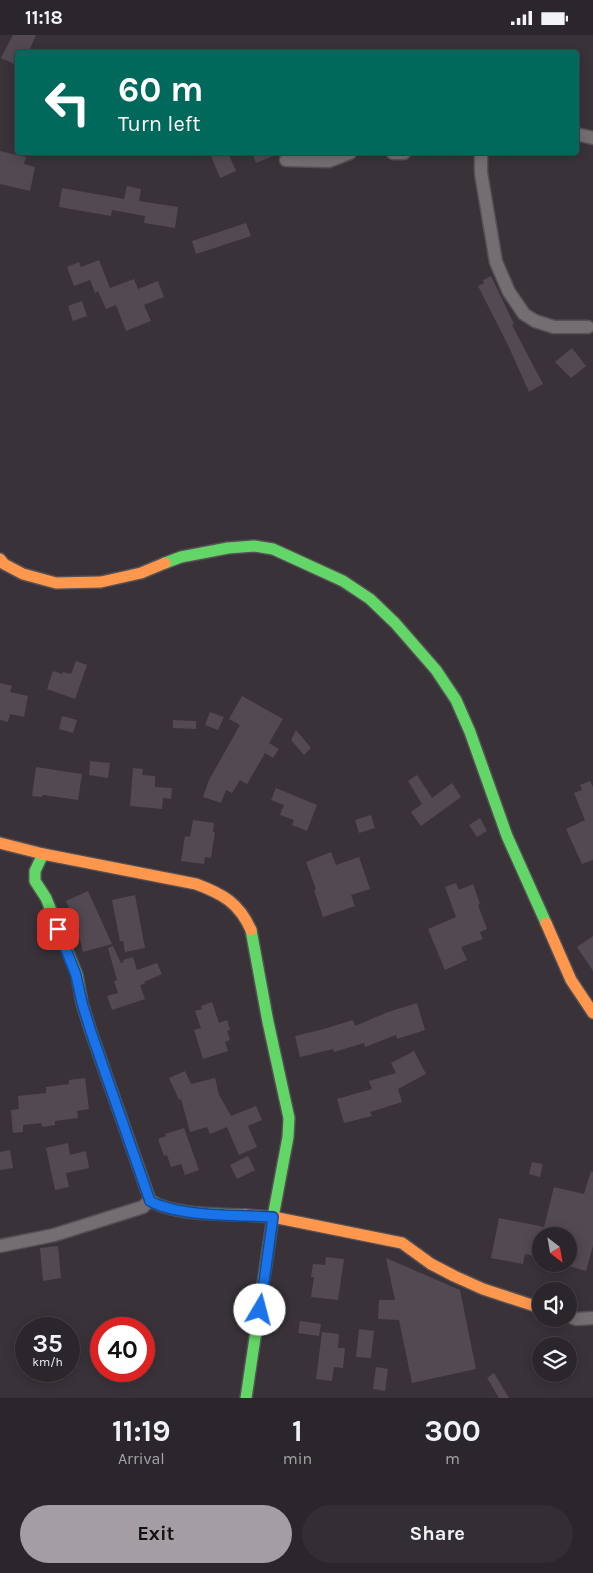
<!DOCTYPE html>
<html lang="en">
<head>
<meta charset="utf-8">
<style>
	:root { --surface:#2b262b; --page:#332e33; --text:#f1f3f6; --muted:#a6a5a9; --line:#474347; --accent:#a49da4 }
	body { margin:0; font-family:Karla,sans-serif; background:var(--page); color:var(--text); height:100vh; display:flex; flex-direction:column; font-size:19px; white-space:nowrap }
	* { box-sizing:border-box; margin:0 }
	p { font-size:16px; color:var(--muted) }
	.icon { flex:none; width:28px; height:28px; fill:none; stroke:currentColor; stroke-width:2; stroke-linecap:round; stroke-linejoin:round }
	.map { position:relative; height:1363px; overflow:hidden }
	.side { display:flex; flex-direction:column; background:var(--surface); flex:1 }
	.side>* { flex:none }
	.guide { position:absolute; left:15px; top:15px; width:564px; height:105px; border-radius:5px; box-shadow:0 2px 12px #0003,0 0 0 1px var(--line); background:#00695c; color:#fff; overflow:hidden }
	.needle { width:32px; rotate:149deg }
	.controls { position:absolute; left:532px; top:1192px; display:grid; gap:10px }
	.controls a { display:grid; place-items:center; width:45px; height:45px; border-radius:50%; background:var(--surface); box-shadow:0 2px 12px #0003,0 0 0 1px var(--line); font-size:25px }
	.speed { position:absolute; left:15px; top:1282px; display:flex; gap:10px; font-size:25px; font-weight:700; text-align:center }
	.speed>* { display:grid; place-content:center; width:65px; height:65px; border-radius:50%; background:var(--surface); box-shadow:0 2px 12px #0003,0 0 0 1px var(--line); line-height:1 }
	.speed small { font-size:12px; font-weight:400 }
	.speed .limit { border:8px solid #d22; background:#fff; color:#111 }
	.pin { position:absolute; display:grid; place-items:center; width:42px; height:42px; color:#fff; margin:-21px; border-radius:10px; box-shadow:0 2px 8px #0006 }
	.me { position:absolute; width:55px; margin:-28px; rotate:8deg; stroke-linejoin:round; filter:drop-shadow(0 0 4px #0008) }
	.turn { display:flex; align-items:center; gap:18px; height:105px; padding:0 20px; font-size:22px }
	.turn .icon { width:65px; height:65px; stroke-width:2.5 }
	.turn b { display:block; font-size:35px; line-height:42px }
	.eta { display:flex; justify-content:space-evenly; align-items:center; height:85px; text-align:center }
	.eta b { font-size:30px; font-weight:700; line-height:35px }
	.cta { display:flex; gap:10px; margin-top:auto; padding:10px 20px }
	.cta a { flex:1; height:58px; border-radius:30px; background:var(--accent); color:#111; font-size:20px; font-weight:700; line-height:58px; text-align:center }
	.cta a+a { background:var(--page); color:var(--text) }
	.status { display:flex; justify-content:space-between; align-items:center; height:35px; padding:0 25px; background:var(--surface); direction:ltr }
	.status svg { height:14px; fill:currentColor }
	.map>svg:first-child { display:block }
	.building { fill:#524952 }
	.lines { fill:none; stroke-linecap:round; stroke-linejoin:round }
	.street-casing { stroke:#565056; stroke-width:15 }
	.fast-casing { stroke:#565056; stroke-width:14 }
	.slow-casing { stroke:#565056; stroke-width:14 }
	.street { stroke:#726e72; stroke-width:12 }
	.fast { stroke:#63d668; stroke-width:11 }
	.slow { stroke:#ff974d; stroke-width:11 }
	.route-casing { stroke:#114b97; stroke-width:12 }
	.route { stroke:#1a73e8; stroke-width:9 }
</style>
</head>
<body>
<div class="status"><b>11:18</b><svg viewBox="0 0 49 12"><path d="M0 12V9h3v3zM5 12V6h3v6zM10 12V3h3v9zM15 12V0h3v12zM26 1h20v11H26zM47 4h2v5h-2z"/></svg></div>
<div class="map">
<svg width="593" height="1363" viewBox="0 0 593 1363">
	<rect width="100%" height="100%" fill="#393339"/>
	<path class="building" d="M13,0H36L28,18H18V31L1,23Z
		M0,116L26,122L24,129L35,132L30,156L0,149Z
		M218,118H228L236,136L220,143L211,121Z
		M252,118H280L256,128Z
		M127,151L141,154L139,166L178,172L175,193L144,188L145,181L112,175L111,181L59,172L62,153L124,164Z
		M246,188L251,201L196,219L192,206Z
		M99,225L110,253L134,244L138,254L158,246L164,262L144,270L151,286L126,296L116,270L106,274L98,256L95,258L90,245L74,251L67,232L79,227L81,232Z
		M491,241L514,289L512,290L543,349L529,357L508,310L478,251L484,248L483,245Z
		M82,266L87,281L73,286L68,271Z
		M572,313L586,331L571,343L555,327Z
		M76,626L87,630L75,664L47,654L53,636L62,639L63,637L71,639Z
		M0,648L12,651L10,657L28,661L24,682L10,679L8,687L0,685Z
		M242,661L283,684L269,708L279,714L273,723L265,718L247,749L240,745L232,758L226,755L221,768L203,762L209,745L240,690L229,684Z
		M210,677L224,682L218,695L205,690Z
		M62,681L77,685L73,698L59,694Z
		M173,685L196,686V694L173,693Z
		M296,695L311,713L304,720L291,705Z
		M90,726L110,728L108,743L89,740Z
		M36,732L82,739L78,765L43,760L42,762L32,761Z
		M133,733L143,734L142,740L155,741V752L172,753L171,764L163,763L162,774L130,771Z
		M417,740L432,763L452,748L461,762L421,791L411,777L422,769L408,746Z
		M590,746L593,752V825L582,829L566,794L585,785L574,758L582,755L580,750Z
		M276,753L317,770L307,796L292,790L294,785L280,780L284,770L271,765Z
		M371,780L375,793L359,798L355,785Z
		M480,783L487,796L477,802L469,790Z
		M193,785L214,788L213,797H215L211,823L205,822L204,829L181,826L185,801L190,802Z
		M331,817L336,830L359,822L370,854L351,860L355,871L323,882L314,855L316,854L306,827Z
		M456,848L459,855L473,849L480,869L478,870L487,894L480,897L483,904L461,912L467,925L445,935L428,894L456,882L445,852Z
		M88,856L112,909L83,917L78,897L80,896L66,866Z
		M135,860L145,913L125,917L123,906H120L112,865Z
		M593,901V936L577,912Z
		M113,911L121,928L124,927L123,925L133,922L137,935L157,928L162,939L144,947L145,949L140,950L145,964L112,975L107,961L118,958L114,946L117,945L108,913Z
		M212,967L219,988L227,985L230,995L227,996L230,1005L225,1007L228,1016L203,1024L194,995L201,993L195,976L202,974L201,971Z
		M417,968L425,995L397,1004L396,1000L365,1012L364,1008L334,1017L333,1014L300,1022L295,1001L320,995L353,985L355,991L388,977Z
		M414,1016L426,1039L398,1054L402,1067L370,1077L372,1081L344,1088L337,1064L372,1054L369,1046L396,1038L391,1028Z
		M185,1036L191,1049L215,1043L219,1060L231,1081L256,1071L262,1085L248,1091L257,1112L239,1120L227,1092L210,1099L207,1092L190,1097L181,1064L179,1065L169,1043Z
		M85,1043L89,1074L77,1076L78,1083L55,1086V1090L42,1092L41,1088L23,1090V1097L13,1098L11,1075L19,1074L18,1061L46,1058V1052L69,1049V1045Z
		M184,1093L199,1135L185,1140L181,1129L171,1132L167,1120L164,1121L158,1104L166,1101L165,1099Z
		M68,1108L70,1120L86,1116L89,1133L66,1138L69,1152L55,1155L46,1113Z
		M10,1115L13,1133L0,1135V1117Z
		M248,1121L255,1135L237,1144L230,1130Z
		M532,1127L543,1129L540,1142L529,1139Z
		M591,1136L593,1137V1211L586,1236L569,1231V1212L572,1201H541V1223L525,1219L523,1229L491,1223L499,1183L544,1192L554,1152L584,1159Z
		M58,1211L61,1243L43,1246L40,1213Z
		M326,1222L344,1224L338,1265L311,1262L314,1242H311L313,1229L325,1230Z
		M386,1223L460,1255L476,1334L412,1348L399,1285L378,1284L379,1265H395Z
		M300,1286L321,1289L319,1301L298,1298Z
		M359,1294L374,1296L371,1323L356,1322Z
		M322,1297L339,1299L338,1313H345L343,1333L334,1332L332,1346L316,1344Z
		M376,1332L388,1334L385,1356L373,1354Z
		M494,1338L509,1363H499L487,1343Z"/>
	<g class="lines">
		<g class="street-casing">
			<path id="street" d="M576,99L593,103
				M393,118H404
				M481,118V138L496,227L509,257L524,279L535,286L554,292H588
				M286,125L329,126L350,118
				M0,1211L54,1200L143,1172L150,1165
				M569,1281L576,1284L593,1283"/>
		</g>
		<g class="fast-casing">
			<path id="fast" d="M165,528L181,522L228,513L254,511L273,514L343,546L370,564L395,588L436,635L456,665L470,697L507,801L546,888
				M43,819L35,836V846L46,863L77,940L82,968L91,997L150,1165C171,1180 220,1179 245,1180
				M246,1363L273,1182L288,1102L289,1083L268,987L251,895"/>
		</g>
		<g class="slow-casing">
			<path id="slow" d="M0,524L4,529L23,539L56,548L101,547L141,538L165,528
				M0,808L43,819L196,849C223,859 239,868 251,895
				M546,888L571,945L593,978
				M245,1180L273,1182L402,1208L431,1229L454,1241L483,1254L541,1273"/>
		</g>
		<use href="#street" class="street"/>
		<use href="#fast" class="fast"/>
		<use href="#slow" class="slow"/>
	</g>
	<g class="lines">
		<g class="route-casing">
			<path id="route" d="M58,894L76,940L82,968L91,997L150,1166C178,1182 240,1180 273,1182L260,1275"/>
		</g>
		<use href="#route" class="route"/>
	</g>
</svg>
<div class="controls">
<a><svg class="needle" viewBox="-14 -14 28 28"><path d="M0-13l5 13h-10z" fill="#e53935"/><path d="M0 13l5-13h-10z" fill="#a6a5a9"/></svg></a>
<a><svg class="icon" aria-label="sound" viewBox="0 0 24 24"><path d="M4 9h4l5-4v14l-5-4H4zM17 9q2 3 0 6"/></svg></a>
<a><svg class="icon" aria-label="layers" viewBox="0 0 24 24"><path d="M12 4l9 5-9 5-9-5zM3 14l9 5 9-5"/></svg></a>
</div>
<div class="speed"><div>35<small>km/h</small></div><div class="limit">40</div></div>
<div class="pin" style="left:58px;top:894px;background:#d93025"><svg class="icon" aria-label="arrive" viewBox="0 0 24 24"><path d="M6 21V4h12l-3 4 3 4H6"/></svg></div>
<svg class="me" style="left:260px;top:1275px" viewBox="-20 -20 40 40"><circle r="19" fill="#fff"/><path d="M0-13L10 11 0 6-10 11z" fill="#1a73e8"/></svg>
<div class="guide">
<div class="turn"><svg class="icon" aria-label="left" viewBox="0 0 24 24"><path d="M17 20v-9H6M10 6l-5 5 5 5"/></svg><div><b>60 m</b>Turn left</div></div>
</div>
</div>
<section class="side">
<div class="eta">
<div><b>11:19</b><p>Arrival</p></div>
<div><b>1</b><p>min</p></div>
<div><b>300</b><p>m</p></div>
</div>
<div class="cta"><a>Exit</a><a>Share</a></div>
</section>
</body>
</html>
